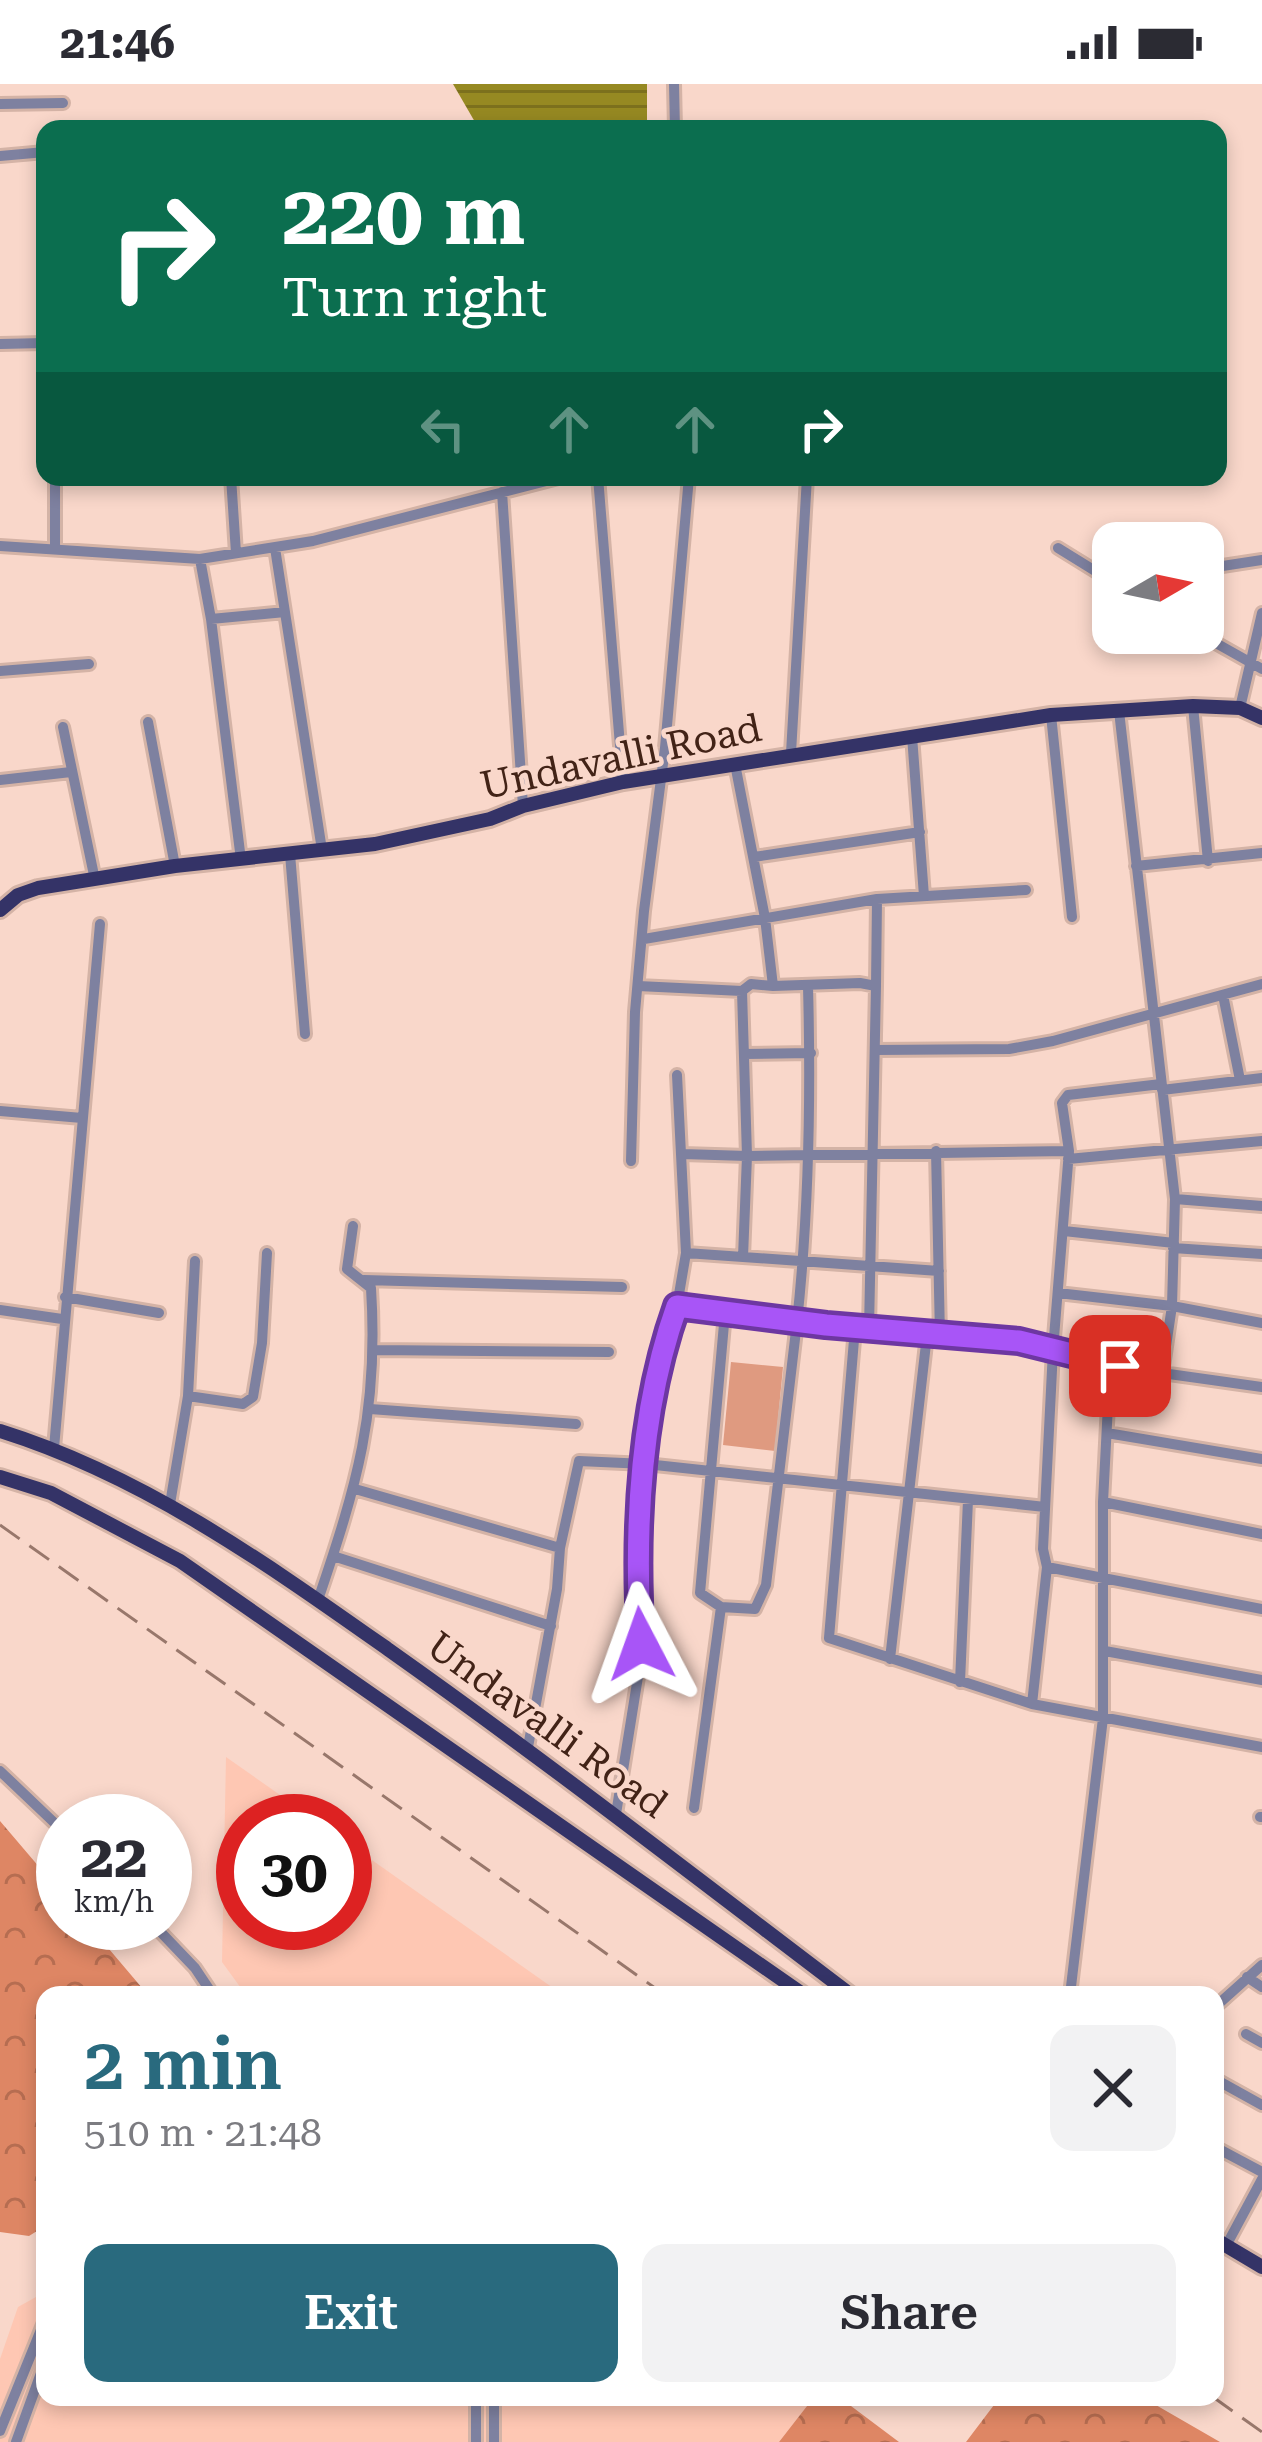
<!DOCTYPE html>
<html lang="en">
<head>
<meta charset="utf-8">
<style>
	:root { --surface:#fff; --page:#f2f2f3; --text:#2b2b33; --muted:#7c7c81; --accent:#296a7e }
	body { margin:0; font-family:"Roboto Serif",serif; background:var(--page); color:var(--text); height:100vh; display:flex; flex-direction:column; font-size:45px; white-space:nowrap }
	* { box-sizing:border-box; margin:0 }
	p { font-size:39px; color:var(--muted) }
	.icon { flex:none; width:66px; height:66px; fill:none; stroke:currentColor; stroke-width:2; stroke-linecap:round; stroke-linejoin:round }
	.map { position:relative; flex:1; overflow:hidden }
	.sheet { position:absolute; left:36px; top:1902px; width:1188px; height:420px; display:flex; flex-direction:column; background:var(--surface); border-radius:24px; box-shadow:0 6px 18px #0003 }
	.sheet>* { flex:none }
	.top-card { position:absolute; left:36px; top:36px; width:1191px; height:366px; border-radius:24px; box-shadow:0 6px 18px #0003; background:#0b6e4f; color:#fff; overflow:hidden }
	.needle { width:78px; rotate:81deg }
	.controls { position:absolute; left:1092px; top:438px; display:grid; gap:24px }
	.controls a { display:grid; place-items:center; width:132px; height:132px; border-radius:24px; background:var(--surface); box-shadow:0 6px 18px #0003; font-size:60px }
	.speed { position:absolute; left:36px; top:1710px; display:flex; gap:24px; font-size:60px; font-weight:700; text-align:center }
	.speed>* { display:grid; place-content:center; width:156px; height:156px; border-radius:50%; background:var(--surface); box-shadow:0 6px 18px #0003; line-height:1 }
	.speed small { font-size:30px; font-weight:400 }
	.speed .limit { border:18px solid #d22; background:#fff; color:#111 }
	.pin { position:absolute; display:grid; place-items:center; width:102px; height:102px; color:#fff; margin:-51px; border-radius:24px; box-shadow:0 6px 18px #0006 }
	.me { position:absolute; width:132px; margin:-66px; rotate:356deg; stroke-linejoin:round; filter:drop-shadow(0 0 9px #0008) }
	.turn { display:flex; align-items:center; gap:42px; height:252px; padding:0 48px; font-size:54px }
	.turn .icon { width:156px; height:156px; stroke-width:2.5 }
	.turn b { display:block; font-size:84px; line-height:102px }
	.lanes { display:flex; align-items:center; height:114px; padding:0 48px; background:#0003; justify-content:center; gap:60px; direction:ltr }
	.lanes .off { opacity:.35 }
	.round { display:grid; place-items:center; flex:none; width:126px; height:126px; border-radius:24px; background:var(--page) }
	.summary { display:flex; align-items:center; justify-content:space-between; height:204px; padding:0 48px }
	h1 { font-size:72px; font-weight:600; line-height:90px; color:var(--accent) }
	.primary-button { display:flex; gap:24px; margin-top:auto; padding:24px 48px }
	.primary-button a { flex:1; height:138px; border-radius:24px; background:var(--accent); color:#fff; font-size:48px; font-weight:600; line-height:138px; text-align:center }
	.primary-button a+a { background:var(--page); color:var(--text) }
	.status { display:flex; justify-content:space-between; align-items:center; height:84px; padding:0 60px; background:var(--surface); direction:ltr }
	.status svg { height:33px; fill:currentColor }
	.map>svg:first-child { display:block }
	.built { fill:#fec7b3 }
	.green { fill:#df9a80 }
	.forest { fill:url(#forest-crowns) }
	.water { fill:url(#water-rules) }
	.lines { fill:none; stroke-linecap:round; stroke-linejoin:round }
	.minor-casing { stroke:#d4b3a6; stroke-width:16 }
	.major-casing { stroke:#d4b3a6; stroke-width:20 }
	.minor { stroke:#7e81a0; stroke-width:10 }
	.major { stroke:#343367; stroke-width:14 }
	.rail { stroke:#98776b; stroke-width:3; stroke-dasharray:24 12; stroke-linecap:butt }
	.route-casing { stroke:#6d37a1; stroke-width:30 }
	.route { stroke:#a855f7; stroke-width:21 }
	.labels { text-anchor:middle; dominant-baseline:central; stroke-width:9; stroke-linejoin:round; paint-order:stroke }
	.street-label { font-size:39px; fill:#422317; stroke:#f9d7ca }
</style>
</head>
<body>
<div class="status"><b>21:46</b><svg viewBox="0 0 49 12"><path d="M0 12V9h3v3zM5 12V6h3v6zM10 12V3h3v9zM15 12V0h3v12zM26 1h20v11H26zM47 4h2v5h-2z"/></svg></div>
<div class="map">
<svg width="1262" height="2358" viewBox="0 0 1262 2358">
	<defs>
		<pattern id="forest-crowns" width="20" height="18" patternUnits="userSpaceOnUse" patternTransform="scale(3)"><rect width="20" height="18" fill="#de8664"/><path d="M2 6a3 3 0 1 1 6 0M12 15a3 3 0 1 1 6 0" fill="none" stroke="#b66d51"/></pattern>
		<pattern id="water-rules" width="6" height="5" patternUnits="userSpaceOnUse" patternTransform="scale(3)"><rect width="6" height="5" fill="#968922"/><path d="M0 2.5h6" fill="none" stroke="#7c701d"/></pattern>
	</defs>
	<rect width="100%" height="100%" fill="#f9d7ca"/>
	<path class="built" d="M226,1673L317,1737H243V1839H345V1757L563,1911H246L222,1878Z
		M45,2208V2313H814L779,2358H0V2275L18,2223Z"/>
	<path class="green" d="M731,1278L783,1283L775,1367L723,1361Z"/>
	<path class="forest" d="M0,1737L63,1811V1839H87L148,1911H45V2142L29,2152L0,2148Z
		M814,2313H839L899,2358H779Z
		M1000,2313H1142L1220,2358H966Z"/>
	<path class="water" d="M453,0H647V45H479Z"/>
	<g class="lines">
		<g class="minor-casing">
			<path id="minor" d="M674,0L675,45
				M0,20L63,19
				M0,72L45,68
				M44,150L45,164
				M0,260L45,259
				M55,393V463
				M231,393L236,469
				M598,393L623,698
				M502,408L523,722
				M0,462L200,475L313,457L562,393
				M275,464L322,766
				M1058,464L1113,498
				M200,475L211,535L241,776
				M1203,485L1262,476
				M211,535L285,528
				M1198,549L1262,585
				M0,587L89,580
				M1193,622L1208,777
				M1240,624L1262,529
				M1051,631L1072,833
				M148,638L175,782
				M63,643L95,796
				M912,652L924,812
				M791,669L807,393
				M735,680L765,834L773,902L860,899L876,902L869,1245
				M0,696L71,688
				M290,770L305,950
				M754,773L920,748
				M1136,782L1262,769
				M644,855L877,815L1026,806
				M638,902L742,907
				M773,902L751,900L742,907L747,1072L1069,1067
				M808,902C811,1015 809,1127 797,1238L1019,1257L1053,1266L1043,1465L1047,1483L1262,1525
				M876,902L877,815
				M1223,911L1240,996
				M875,966L1009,965L1053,957L1262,900
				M744,970L811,969
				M677,991L686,1169
				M1162,1006L1262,994
				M0,1027L82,1034
				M936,1067L940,1252
				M1068,1075L1262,1057
				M631,1077L635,928L644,827L665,664L689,393
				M1175,1115L1262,1122
				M1064,1147L1174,1159
				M1173,1164L1262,1170
				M743,1173L939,1187
				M364,1196L622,1203
				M1058,1209L1172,1222L1262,1239
				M65,1213L159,1229
				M677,1222L797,1238L766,1501L755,1525L721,1523L700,1509L725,1229
				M0,1226L62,1235
				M855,1244L829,1554L1032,1620L1262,1663
				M375,1266L609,1268
				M1114,1283L1053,1266L1069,1067L1062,1019L1068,1011L1161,1000
				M1162,1289L1262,1303
				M188,1312L243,1320L253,1313L262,1259L267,1169
				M370,1325L576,1340
				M1107,1349L1262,1375
				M54,1364L100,840
				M355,1405L560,1464
				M1103,1418L1262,1450
				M170,1420L188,1312L195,1177
				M333,1472L551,1542
				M318,1516C357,1401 379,1327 371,1204L347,1185L353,1142
				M1105,1567L1262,1596
				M890,1575L927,1251
				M960,1598L968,1416
				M1032,1620L1047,1483
				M528,1663L557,1505L560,1464L579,1377L646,1380L1045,1423
				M0,1687L63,1747
				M694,1724L721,1523
				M616,1730L641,1574L636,1483L654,1291L677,1222L686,1169L743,1173L747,1072L683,1070
				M1260,1733H1262
				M152,1839L195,1884L213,1911
				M1247,1893L1262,1903
				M1070,1911L1103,1634V1418L1109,1301L1114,1283L1120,1282L1162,1289L1172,1222L1175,1115L1119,627
				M1215,1923L1262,1881
				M1246,1950L1262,1959
				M1215,1995L1262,2021
				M1215,2063L1262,2088
				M1226,2162L1262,2095
				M0,2347L45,2236
				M16,2358L45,2278
				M476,2358V2313
				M494,2358V2313"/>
		</g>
		<g class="major-casing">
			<path id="major" d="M0,826L18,811L38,804L175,782L375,760L490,735L523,722L623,698L1051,631L1193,622L1240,624L1262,634
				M0,1347C144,1392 267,1480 389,1566C546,1677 698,1795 851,1911
				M0,1393L51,1409L180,1477L804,1911
				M1215,2155L1262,2183"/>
		</g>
		<use href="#minor" class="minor"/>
		<use href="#major" class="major"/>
		<path class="rail" d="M0,1441L665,1911
			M1213,2313L1262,2348"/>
	</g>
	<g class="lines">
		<g class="route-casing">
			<path id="route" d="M641,1560C634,1448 639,1328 677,1222L826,1241L1019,1257L1120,1282"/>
		</g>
		<use href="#route" class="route"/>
	</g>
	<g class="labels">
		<g class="street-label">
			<text transform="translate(621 673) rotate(-12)">Undavalli Road</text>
			<text transform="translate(547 1641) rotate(36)">Undavalli Road</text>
		</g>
	</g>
</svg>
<div class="controls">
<a><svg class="needle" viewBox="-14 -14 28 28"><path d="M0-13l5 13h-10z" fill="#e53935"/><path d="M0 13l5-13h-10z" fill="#7c7c81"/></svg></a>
</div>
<div class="speed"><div>22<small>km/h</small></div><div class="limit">30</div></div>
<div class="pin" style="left:1120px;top:1282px;background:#d93025"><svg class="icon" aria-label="arrive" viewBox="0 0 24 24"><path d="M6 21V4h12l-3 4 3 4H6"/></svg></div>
<svg class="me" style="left:641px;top:1560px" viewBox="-20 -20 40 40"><path d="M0-17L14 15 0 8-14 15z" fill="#a855f7" stroke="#fff" stroke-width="4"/></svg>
<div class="top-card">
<div class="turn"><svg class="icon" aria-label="right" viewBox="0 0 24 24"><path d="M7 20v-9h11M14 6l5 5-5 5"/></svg><div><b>220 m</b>Turn right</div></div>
<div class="lanes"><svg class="icon off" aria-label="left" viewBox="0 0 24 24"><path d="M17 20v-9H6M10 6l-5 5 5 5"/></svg><svg class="icon off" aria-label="ahead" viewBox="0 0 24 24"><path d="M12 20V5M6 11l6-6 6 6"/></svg><svg class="icon off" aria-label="ahead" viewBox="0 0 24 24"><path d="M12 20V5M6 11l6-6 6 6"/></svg><svg class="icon" aria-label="right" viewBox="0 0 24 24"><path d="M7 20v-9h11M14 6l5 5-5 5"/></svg></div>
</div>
<section class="sheet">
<div class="summary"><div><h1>2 min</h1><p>510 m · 21:48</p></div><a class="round"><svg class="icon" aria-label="close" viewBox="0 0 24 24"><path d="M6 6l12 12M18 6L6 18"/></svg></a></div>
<div class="primary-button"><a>Exit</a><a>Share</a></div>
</section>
</div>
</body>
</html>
